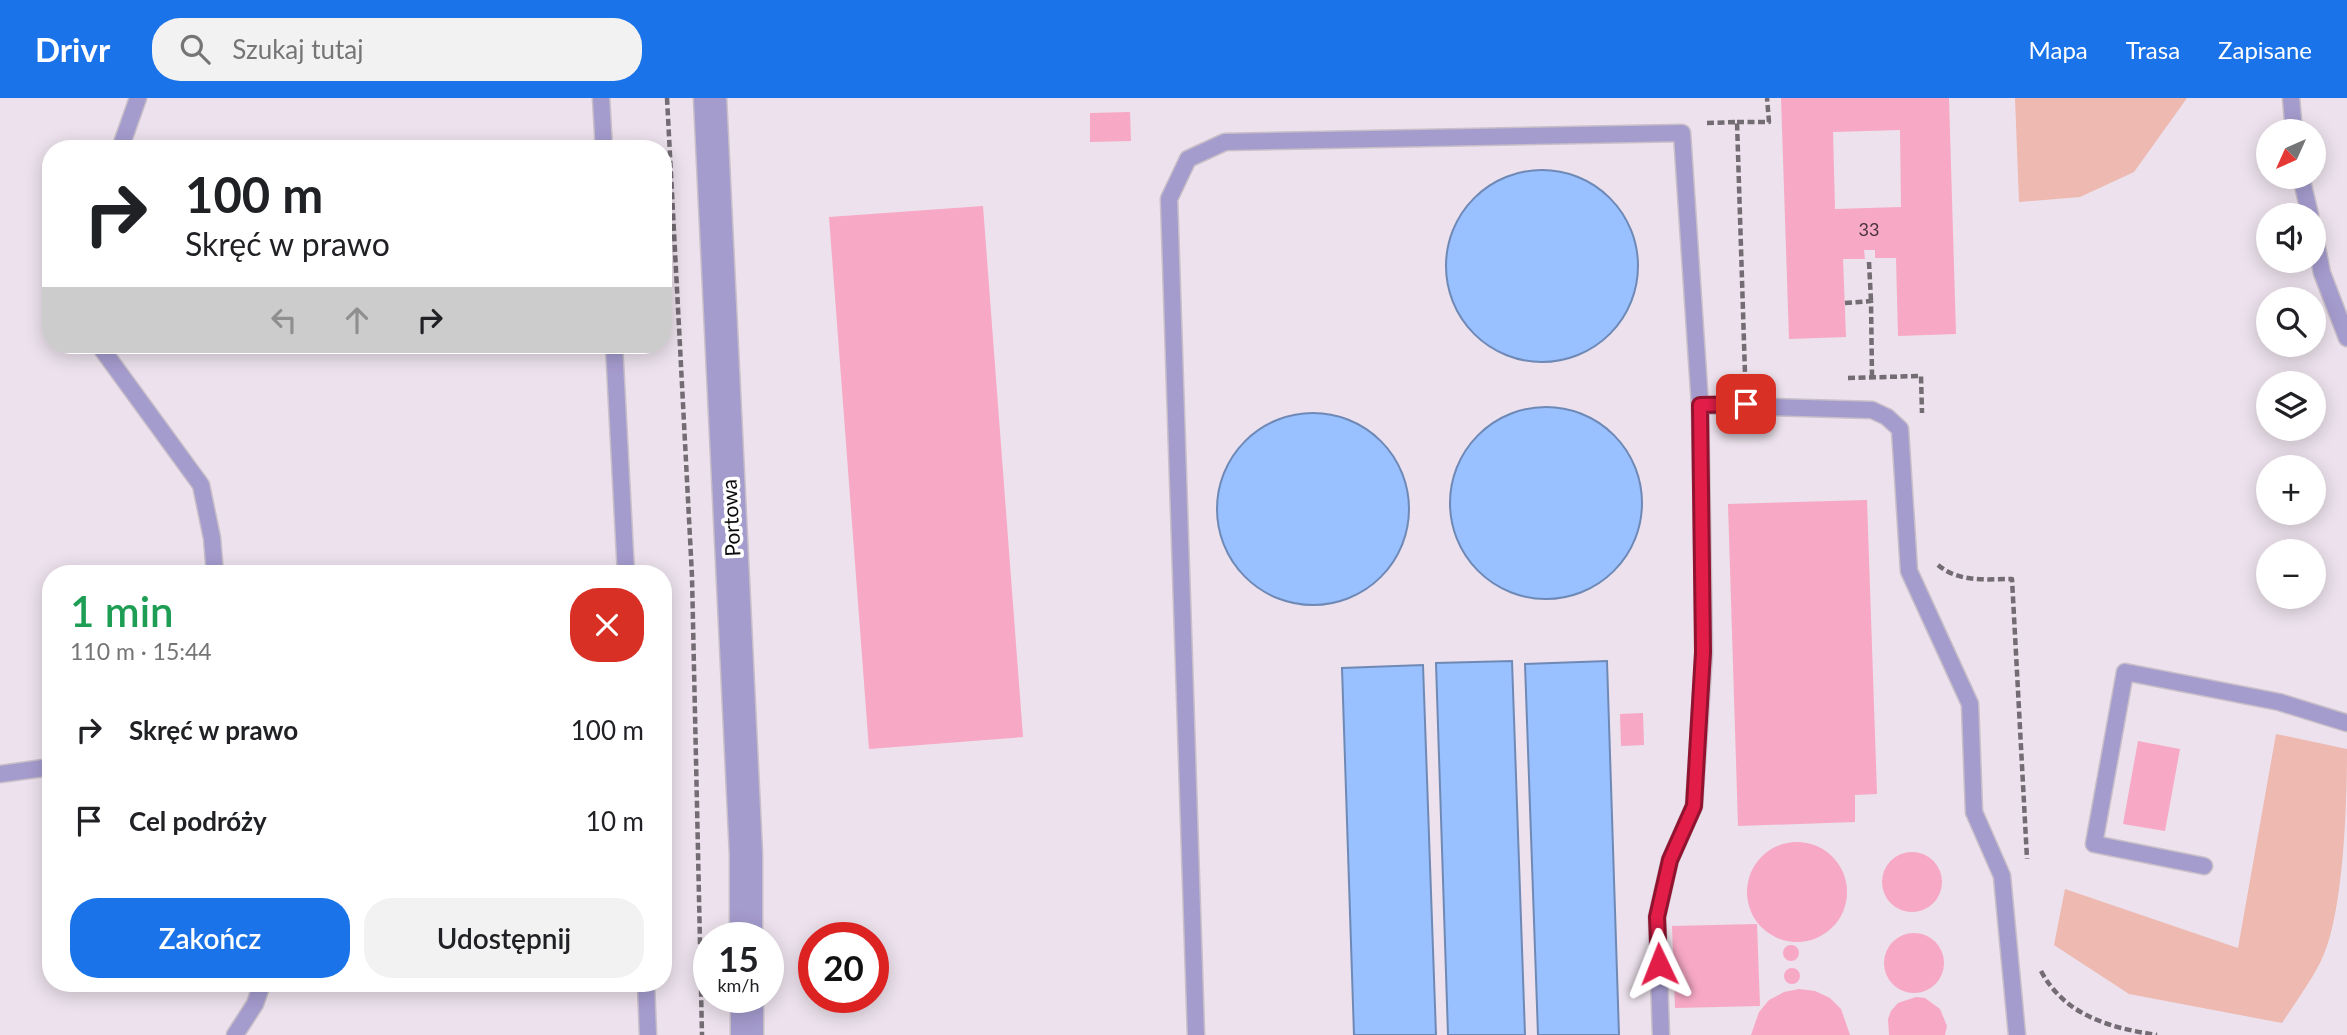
<!DOCTYPE html>
<html lang="pl">
<head>
<meta charset="utf-8">
<style>
	:root { --surface:#fff; --page:#f2f2f2; --text:#202124; --muted:#757577; --accent:#1a73e8 }
	body { margin:0; font-family:Lato,sans-serif; background:var(--page); color:var(--text); height:100vh; display:flex; flex-direction:column; font-size:26px; white-space:nowrap }
	* { box-sizing:border-box; margin:0 }
	p { font-size:23px; color:var(--muted) }
	.icon { flex:none; width:38px; height:38px; fill:none; stroke:currentColor; stroke-width:2; stroke-linecap:round; stroke-linejoin:round }
	.map { position:relative; flex:1; overflow:hidden }
	.details { position:absolute; left:42px; top:467px; width:630px; height:427px; display:flex; flex-direction:column; background:var(--surface); border-radius:28px; box-shadow:0 4px 18px #0003 }
	.details>* { flex:none }
	.hud { position:absolute; left:42px; top:42px; width:630px; height:214px; border-radius:28px; box-shadow:0 4px 18px #0003; background:#fff; color:var(--text); overflow:hidden }
	.needle { width:46px; rotate:225deg }
	.fabs { position:absolute; left:2256px; top:21px; display:grid; gap:14px }
	.fabs a { display:grid; place-items:center; width:70px; height:70px; border-radius:50%; background:var(--surface); box-shadow:0 4px 18px #0003; font-size:35px }
	.speed { position:absolute; left:693px; top:824px; display:flex; gap:14px; font-size:35px; font-weight:700; text-align:center }
	.speed>* { display:grid; place-content:center; width:91px; height:91px; border-radius:50%; background:var(--surface); box-shadow:0 4px 18px #0003; line-height:1 }
	.speed small { font-size:18px; font-weight:400 }
	.speed .limit { border:10px solid #d22; background:#fff; color:#111 }
	.pin { position:absolute; display:grid; place-items:center; width:60px; height:60px; color:#fff; margin:-30px; border-radius:14px; box-shadow:0 4px 10px #0006 }
	.me { position:absolute; width:77px; margin:-38px; rotate:358deg; stroke-linejoin:round; filter:drop-shadow(0 0 5px #0008) }
	.turn { display:flex; align-items:center; gap:24px; height:147px; padding:0 28px; font-size:32px }
	.turn .icon { width:91px; height:91px; stroke-width:2.5 }
	.turn b { display:block; font-size:49px; line-height:60px }
	.lanes { display:flex; align-items:center; height:66px; padding:0 28px; background:#0003; justify-content:center; gap:35px; direction:ltr }
	.lanes .off { opacity:.35 }
	.round { display:grid; place-items:center; flex:none; width:74px; height:74px; border-radius:28px; background:var(--page) }
	.head { display:flex; align-items:center; justify-content:space-between; height:119px; padding:0 28px }
	h1 { font-size:42px; font-weight:600; line-height:52px; color:#1e9e55 }
	.primary-button { display:flex; gap:14px; margin-top:auto; padding:14px 28px }
	.primary-button a { flex:1; height:80px; border-radius:28px; background:var(--accent); color:#fff; font-size:28px; font-weight:600; line-height:80px; text-align:center }
	.primary-button a+a { background:var(--page); color:var(--text) }
	ul { padding:0; list-style:none }
	li { display:flex; align-items:center; gap:21px; height:91px; padding:0 28px }
	li div { flex:1 }
	li b { display:block; font-size:26px }
	li em { font-style:normal }
	header { display:flex; align-items:center; gap:42px; box-sizing:border-box; height:98px; padding:0 35px; background:var(--accent); color:#fff }
	header strong { font-size:33px }
	nav { display:flex; gap:38px; margin-inline-start:auto; font-size:24px }
	.search { width:490px; height:63px; background:var(--page); display:flex; align-items:center; gap:18px; box-sizing:border-box; padding:0 24px; border-radius:28px; color:var(--muted); font-size:26px }
	.map>svg:first-child { display:block }
	.green { fill:#edb9b1 }
	.water { fill:#99c0ff; stroke:#6f89b6; stroke-width:2 }
	.building { fill:#f7a8c4; fill-rule:evenodd }
	.lines { fill:none; stroke-linecap:round; stroke-linejoin:round }
	.service-casing { stroke:#c8bfc8; stroke-width:19 }
	.minor-casing { stroke:#c8bfc8; stroke-width:35 }
	.path { stroke:#736c73; stroke-width:4.5; stroke-dasharray:7 3.5; stroke-linecap:butt }
	.service { stroke:#a59cce; stroke-width:16 }
	.minor { stroke:#a59cce; stroke-width:32 }
	.route-casing { stroke:#92132f; stroke-width:18 }
	.route { stroke:#e11d48; stroke-width:12 }
	.labels { text-anchor:middle; dominant-baseline:central; stroke-width:7; stroke-linejoin:round; paint-order:stroke }
	.number-label { font-size:18px; fill:#48323b }
	.street-label { font-size:21px; fill:#0d0a0d; stroke:#fff }
</style>
</head>
<body>
<header>
<strong>Drivr</strong>
<div class="search"><svg class="icon" aria-label="search" viewBox="0 0 24 24"><circle cx="10" cy="10" r="6"/><path d="M15 15l6 6"/></svg>Szukaj tutaj</div>
<nav><a>Mapa</a><a>Trasa</a><a>Zapisane</a></nav>
</header>
<div class="map">
<svg width="2347" height="937" viewBox="0 0 2347 937">
	<rect width="100%" height="100%" fill="#ece1ec"/>
	<path class="green" d="M2015,0H2187L2134,74L2080,99L2019,104Z
		M2276,636L2347,651C2347,704 2344,820 2320,865C2309,886 2295,905 2282,925L2129,896L2054,847L2065,791L2238,850Z"/>
	<path class="water" d="M1446 168a96 96 0 1 1 192 0a96 96 0 1 1-192 0Z
		M1450 405a96 96 0 1 1 192 0a96 96 0 1 1-192 0Z
		M1217 411a96 96 0 1 1 192 0a96 96 0 1 1-192 0Z
		M1512,563L1525,937H1448L1436,565Z
		M1607,563L1619,937H1538L1525,566Z
		M1423,567L1436,937H1354L1342,570Z"/>
	<path class="building" d="M1781,0H1949L1956,236L1898,238L1896,160H1875V152H1864L1865,161H1843L1846,239L1789,241ZM1900,32L1901,109L1835,111L1833,34Z
		M1130,14L1131,43L1090,44V15Z
		M983,108L1023,639L869,651L829,119Z
		M1867,402L1877,696L1855,697V724L1738,728L1728,406Z
		M1643,615L1644,647L1621,648L1620,616Z
		M2138,643L2180,651L2165,733L2123,726Z
		M1747 794a50 50 0 1 1 100 0a50 50 0 1 1-100 0Z
		M1882 784a30 30 0 1 1 60 0a30 30 0 1 1-60 0Z
		M1757,826L1760,908L1675,910L1672,828Z
		M1884 865a30 30 0 1 1 60 0a30 30 0 1 1-60 0Z
		M1783 855a8 8 0 1 1 16 0a8 8 0 1 1-16 0Z
		M1784 878a8 8 0 1 1 16 0a8 8 0 1 1-16 0Z
		M1799,891L1815,893L1830,900L1841,911L1850,937H1751L1759,914L1769,902L1784,894Z
		M1916,899L1925,900L1940,911L1947,928L1945,937H1889L1888,921L1891,913L1898,905Z"/>
	<g class="lines">
		<g class="service-casing">
			<path id="service" d="M601,0L604,51
				M2291,0L2294,33
				M120,51L138,0
				M2301,79L2310,117
				M2314,134L2322,175L2347,240
				M99,247L201,387L212,440L215,476
				M614,247L626,476
				M1700,307L1872,312L1887,319L1900,331L1909,473L1970,606L1974,714L2002,778L2017,937
				M0,676L51,669
				M2204,768L2094,746L2125,574L2279,604L2347,625
				M646,886L648,937
				M235,937L255,906L262,886
				M1196,937L1169,101L1188,61L1225,44L1682,35L1700,307L1704,554L1694,708L1670,762L1657,819L1661,937"/>
		</g>
		<g class="minor-casing">
			<path id="minor" d="M710,0L746,756V840
				M747,900V937"/>
		</g>
		<path class="path" d="M667,0L692,478L702,937
			M1737,24H1769L1767,0
			M1707,25L1737,24L1745,276
			M1869,164L1871,203
			M1845,205L1871,203L1872,279
			M1848,280L1921,278L1922,315
			M1938,467C1959,485 1987,481 2012,481L2027,761
			M2041,873C2065,918 2111,930 2157,937"/>
		<use href="#service" class="service"/>
		<use href="#minor" class="minor"/>
	</g>
	<g class="lines">
		<g class="route-casing">
			<path id="route" d="M1659,866L1657,819L1670,762L1694,708L1703,554L1700,307L1746,306"/>
		</g>
		<use href="#route" class="route"/>
	</g>
	<g class="labels">
		<g class="number-label">
			<text x="1869" y="131">33</text>
		</g>
		<g class="street-label">
			<text transform="translate(730 420) rotate(-93)">Portowa</text>
		</g>
	</g>
</svg>
<div class="fabs">
<a><svg class="needle" viewBox="-14 -14 28 28"><path d="M0-13l5 13h-10z" fill="#e53935"/><path d="M0 13l5-13h-10z" fill="#757577"/></svg></a>
<a><svg class="icon" aria-label="sound" viewBox="0 0 24 24"><path d="M4 9h4l5-4v14l-5-4H4zM17 9q2 3 0 6"/></svg></a>
<a><svg class="icon" aria-label="search" viewBox="0 0 24 24"><circle cx="10" cy="10" r="6"/><path d="M15 15l6 6"/></svg></a>
<a><svg class="icon" aria-label="layers" viewBox="0 0 24 24"><path d="M12 4l9 5-9 5-9-5zM3 14l9 5 9-5"/></svg></a>
<a>+</a>
<a>−</a>
</div>
<div class="speed"><div>15<small>km/h</small></div><div class="limit">20</div></div>
<div class="pin" style="left:1746px;top:306px;background:#d93025"><svg class="icon" aria-label="arrive" viewBox="0 0 24 24"><path d="M6 21V4h12l-3 4 3 4H6"/></svg></div>
<svg class="me" style="left:1659px;top:866px" viewBox="-20 -20 40 40"><path d="M0-17L14 15 0 8-14 15z" fill="#e11d48" stroke="#fff" stroke-width="4"/></svg>
<div class="hud">
<div class="turn"><svg class="icon" aria-label="right" viewBox="0 0 24 24"><path d="M7 20v-9h11M14 6l5 5-5 5"/></svg><div><b>100 m</b>Skręć w prawo</div></div>
<div class="lanes"><svg class="icon off" aria-label="left" viewBox="0 0 24 24"><path d="M17 20v-9H6M10 6l-5 5 5 5"/></svg><svg class="icon off" aria-label="ahead" viewBox="0 0 24 24"><path d="M12 20V5M6 11l6-6 6 6"/></svg><svg class="icon" aria-label="right" viewBox="0 0 24 24"><path d="M7 20v-9h11M14 6l5 5-5 5"/></svg></div>
</div>
<section class="details">
<div class="head"><div><h1>1 min</h1><p>110 m · 15:44</p></div><a class="round" style="background:#d93025;color:#fff"><svg class="icon" aria-label="close" viewBox="0 0 24 24"><path d="M6 6l12 12M18 6L6 18"/></svg></a></div>
<ul>
<li><svg class="icon" aria-label="right" viewBox="0 0 24 24"><path d="M7 20v-9h11M14 6l5 5-5 5"/></svg><div><b>Skręć w prawo</b></div><em>100 m</em></li>
<li><svg class="icon" aria-label="arrive" viewBox="0 0 24 24"><path d="M6 21V4h12l-3 4 3 4H6"/></svg><div><b>Cel podróży</b></div><em>10 m</em></li>
</ul>
<div class="primary-button"><a>Zakończ</a><a>Udostępnij</a></div>
</section>
</div>
</body>
</html>
